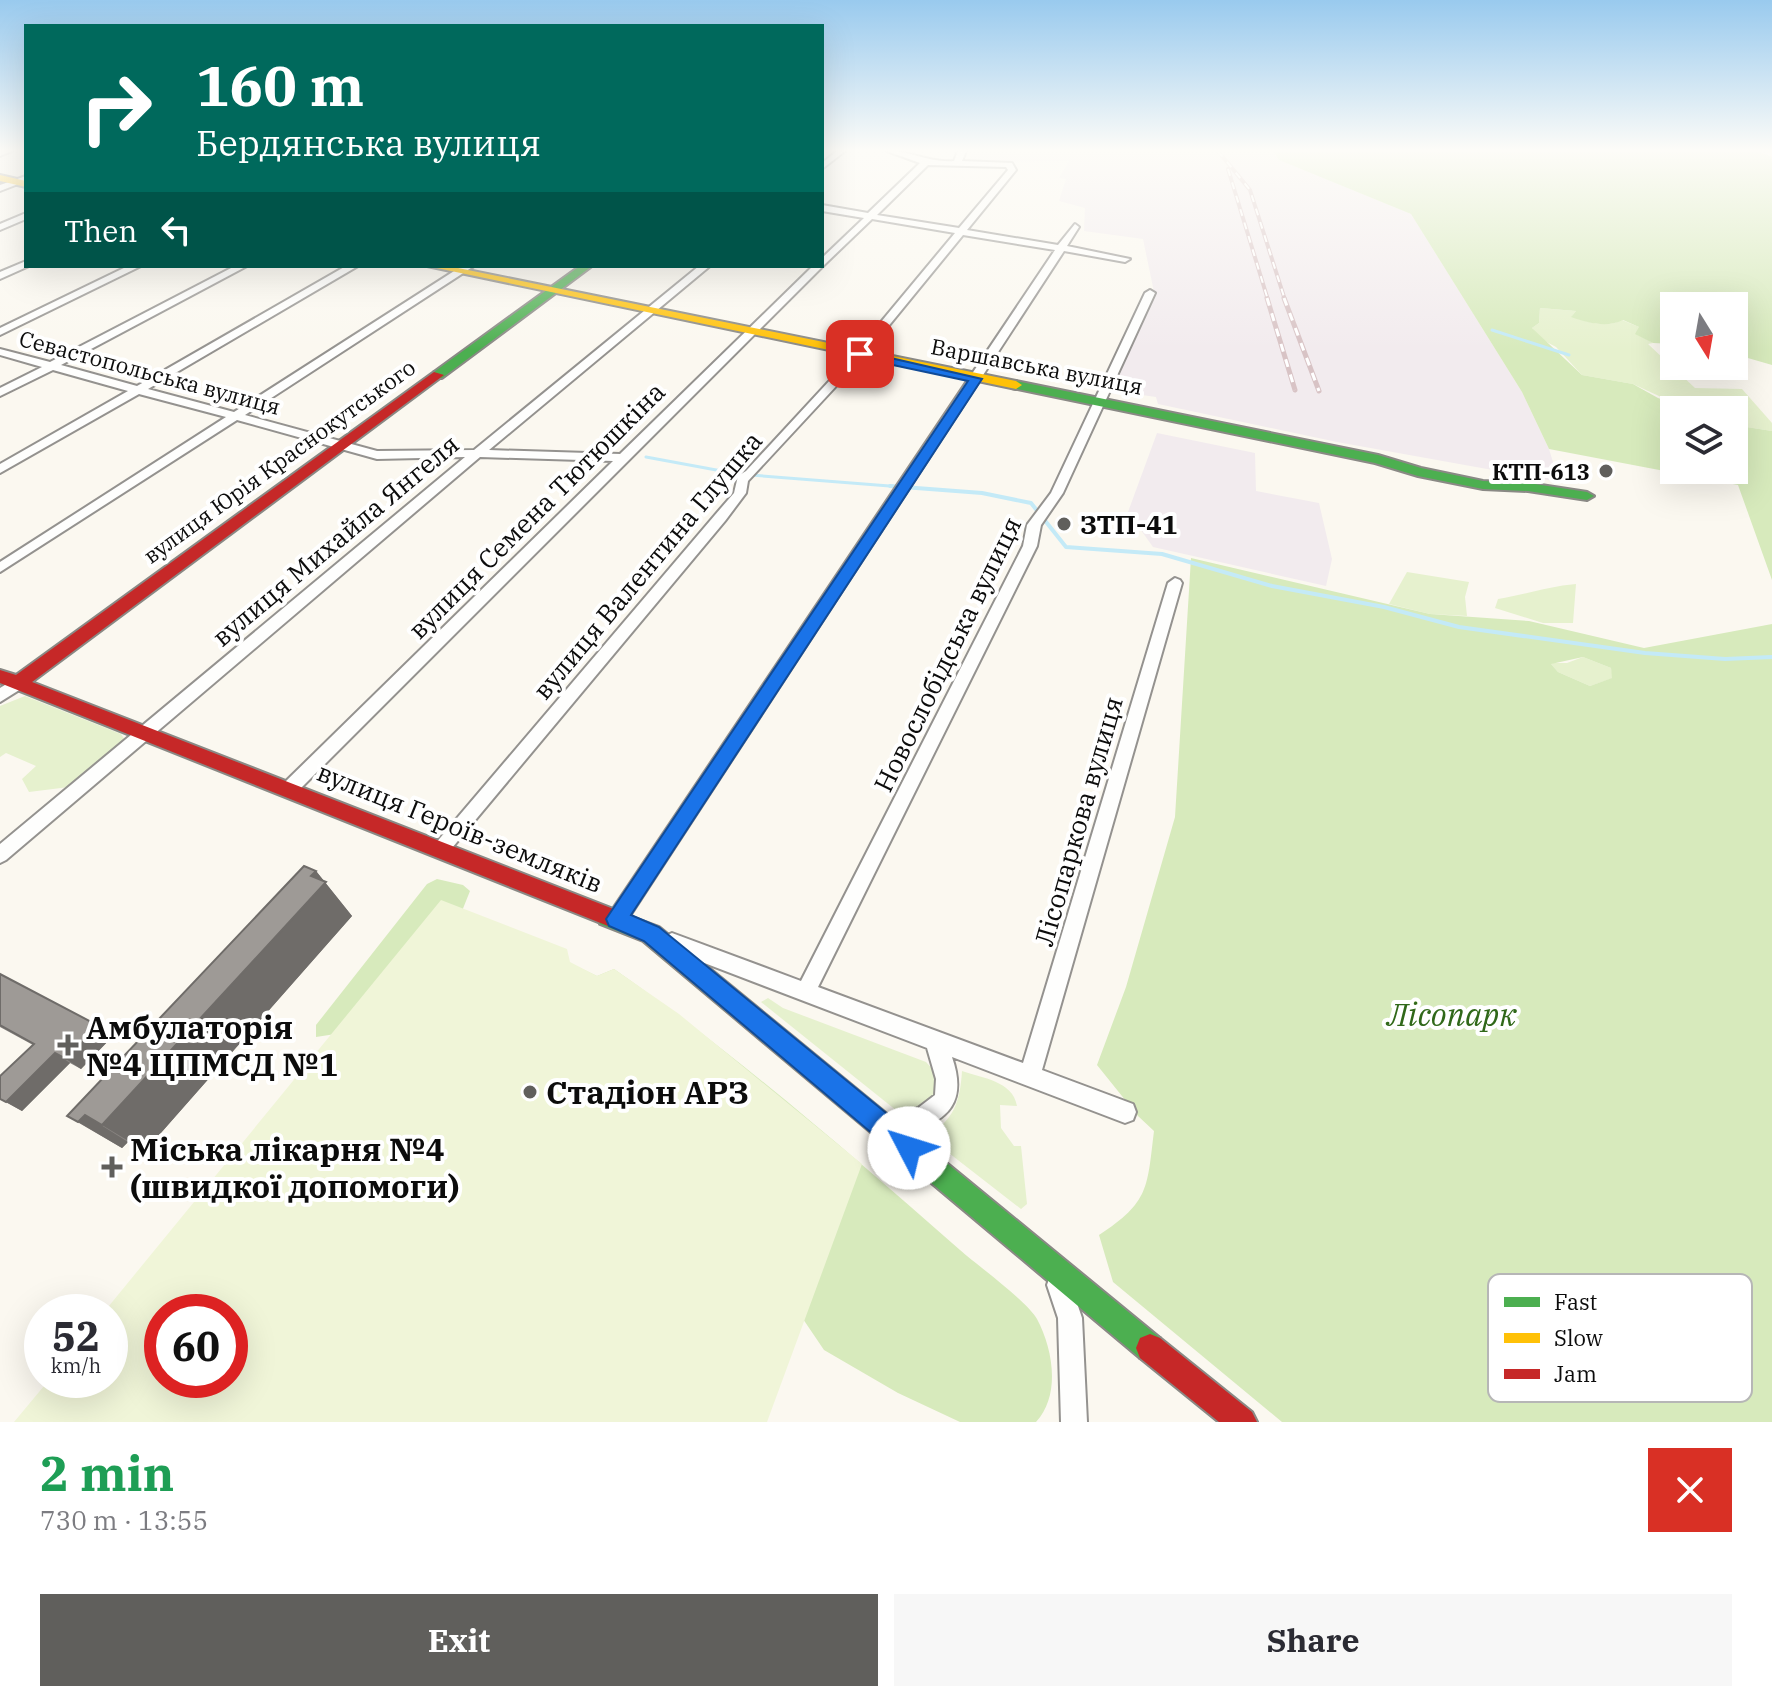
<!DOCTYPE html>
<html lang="en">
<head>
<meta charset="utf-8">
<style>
	:root { --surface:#fff; --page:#f7f7f7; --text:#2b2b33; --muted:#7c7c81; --accent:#605f5c }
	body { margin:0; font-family:"IBM Plex Serif",serif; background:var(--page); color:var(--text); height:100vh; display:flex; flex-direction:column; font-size:30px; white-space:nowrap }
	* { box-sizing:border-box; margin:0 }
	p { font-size:26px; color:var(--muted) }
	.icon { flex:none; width:44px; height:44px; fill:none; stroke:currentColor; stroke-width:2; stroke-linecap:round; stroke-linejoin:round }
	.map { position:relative; height:1422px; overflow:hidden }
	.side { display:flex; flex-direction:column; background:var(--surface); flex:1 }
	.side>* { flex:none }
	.guide { position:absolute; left:24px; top:24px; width:800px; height:244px; border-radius:0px; box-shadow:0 8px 32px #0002; background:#00695c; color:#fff; overflow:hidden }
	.needle { width:52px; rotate:169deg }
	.tools { position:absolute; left:1660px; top:292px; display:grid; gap:16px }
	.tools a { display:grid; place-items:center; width:88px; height:88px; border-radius:0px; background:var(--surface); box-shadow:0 8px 32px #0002; font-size:40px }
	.speed { position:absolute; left:24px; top:1294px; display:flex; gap:16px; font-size:40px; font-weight:700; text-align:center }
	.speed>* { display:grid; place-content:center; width:104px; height:104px; border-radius:50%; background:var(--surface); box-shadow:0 8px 32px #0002; line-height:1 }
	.speed small { font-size:20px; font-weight:400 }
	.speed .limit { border:12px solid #d22; background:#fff; color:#111 }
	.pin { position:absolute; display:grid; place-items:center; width:68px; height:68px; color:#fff; margin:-34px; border-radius:16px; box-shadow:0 4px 12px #0006 }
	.me { position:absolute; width:88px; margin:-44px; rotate:310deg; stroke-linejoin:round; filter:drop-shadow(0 0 6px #0008) }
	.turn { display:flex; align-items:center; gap:28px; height:168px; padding:0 40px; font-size:36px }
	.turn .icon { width:104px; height:104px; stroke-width:2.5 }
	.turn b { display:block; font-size:56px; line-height:68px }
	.then { display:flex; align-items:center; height:76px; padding:0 40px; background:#0003; gap:16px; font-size:30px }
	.round { display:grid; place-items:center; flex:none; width:84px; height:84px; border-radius:0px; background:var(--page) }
	.summary { display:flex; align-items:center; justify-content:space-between; height:136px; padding:0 40px }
	h1 { font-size:48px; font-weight:700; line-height:60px; color:#1e9e55 }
	.primary-button { display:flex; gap:16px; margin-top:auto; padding:16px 40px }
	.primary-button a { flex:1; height:92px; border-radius:0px; background:var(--accent); color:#fff; font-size:32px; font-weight:700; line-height:92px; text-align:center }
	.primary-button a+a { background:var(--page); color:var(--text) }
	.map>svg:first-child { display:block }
	.industrial { fill:#f2ebee }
	.green { fill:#e6f1ce }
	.forest { fill:#d7eabc; fill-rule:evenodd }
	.pitch { fill:#f0f5d8; fill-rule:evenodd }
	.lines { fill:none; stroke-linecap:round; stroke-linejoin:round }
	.stream-far1 { stroke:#c4eaf7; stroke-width:3 }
	.stream { stroke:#c4eaf7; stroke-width:4 }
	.street-casing { stroke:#94928f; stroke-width:4 }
	.fast-casing { stroke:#8a8985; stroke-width:4 }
	.slow-casing { stroke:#8a8985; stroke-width:4 }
	.jam-casing { stroke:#8a8985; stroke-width:4 }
	.street { fill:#fefefd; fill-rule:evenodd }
	.fast { fill:#4caf50; fill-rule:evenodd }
	.slow { fill:#ffc107; fill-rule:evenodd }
	.jam { fill:#c62828; fill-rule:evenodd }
	.rail-far1-casing { stroke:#d8c3c5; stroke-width:4 }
	.rail-casing { stroke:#d8c3c5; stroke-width:5 }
	.rail-far1 { stroke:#fff; stroke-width:2; stroke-dasharray:7; stroke-linecap:butt }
	.rail { stroke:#fff; stroke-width:3; stroke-dasharray:8; stroke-linecap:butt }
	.wall { fill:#888481 }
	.shaded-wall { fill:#6f6c69 }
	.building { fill:#9e9a96; stroke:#6f6c69; stroke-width:2 }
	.route { fill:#1a73e8; stroke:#114b97; stroke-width:2 }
	.poi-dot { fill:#605f5c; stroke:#fff; stroke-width:3 }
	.labels { text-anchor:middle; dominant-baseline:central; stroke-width:8; stroke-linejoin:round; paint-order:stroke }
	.far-street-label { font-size:22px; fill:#0c0c0c; stroke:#fff }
	.far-poi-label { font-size:22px; font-weight:bold; fill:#0c0c0c; stroke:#fff; text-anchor:end }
	.street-label { font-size:26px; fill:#0c0c0c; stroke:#fff }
	.poi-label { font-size:26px; font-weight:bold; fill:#0c0c0c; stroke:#fff; text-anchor:start }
	.near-park-label { font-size:32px; font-style:italic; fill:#306819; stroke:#fff }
	.near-poi-label { font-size:32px; font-weight:bold; fill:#0c0c0c; stroke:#fff; text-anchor:start }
	.key { fill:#fff; stroke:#b6b6b6; stroke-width:2 }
	.key-label { font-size:22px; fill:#0c0c0c }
</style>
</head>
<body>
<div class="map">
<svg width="1772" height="1422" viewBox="0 0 1772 1422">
	<rect width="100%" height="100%" fill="#fbf8f0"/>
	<path class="industrial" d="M971,151H1273L1279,160L1411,214L1522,392L1549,449L1559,482L1337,442L1158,404L1156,397L1142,395L1143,388L1113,384L1154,292L1143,239L1084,231L1085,208L1059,201L1066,179L1059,178L1069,161L970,162Z
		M1157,433L1255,453L1256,491L1319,503L1332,559L1326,586L1153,547L1128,512Z"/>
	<path class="green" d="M1540,308L1576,311L1572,316C1589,323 1606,328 1622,320L1639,327L1645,338L1653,343L1648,344L1695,388L1742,389L1772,423V431L1734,425V410H1689L1633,384L1582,375L1556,347L1541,339L1532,328L1539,323Z
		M1407,572L1469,582L1465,597L1467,616L1430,614L1389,604Z
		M1576,584L1573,623H1543L1495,608L1498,599C1525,595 1549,586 1576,584Z
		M1583,657L1611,668L1613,678L1590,686L1558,672L1550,663H1567Z
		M25,696L121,734L125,740L69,787L29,792L22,779L36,766L6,753L0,757V706Z
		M768,998L783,1008L926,1062L940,1077C938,1083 938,1093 935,1099C929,1110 908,1115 897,1111L761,1002Z
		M962,1071C982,1078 1013,1081 1017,1106L1000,1105L1001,1128L1014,1146H1021L1027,1204L1021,1209L927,1136C954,1120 960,1102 962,1071Z"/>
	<path class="forest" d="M1273,151H1758L1772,157V365L1734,354V306H1674V344L1653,343L1635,334L1639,327L1623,320C1606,328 1589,323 1571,317L1576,311L1540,308L1539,323L1532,328L1582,375L1633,384L1658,398L1689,409L1674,410V470H1734V425L1772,431V580L1738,485L1549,449L1522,392L1411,214L1279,160Z
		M1191,558L1430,614L1529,621L1644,648L1772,624V1422H1282L1113,1282L1099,1235C1150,1202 1147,1187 1154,1131L1138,1116L1097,1065L1126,987L1175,817ZM1583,657L1611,668L1612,678L1590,686L1558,672L1551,664Z
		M437,879L463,885L470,891L462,911L597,976L614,969C736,1054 848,1152 960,1250C977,1265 1028,1302 1037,1319C1053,1349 1061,1395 1036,1422H960L898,1393L824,1350L803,1319L774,1325L342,1033L316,1037V1025L427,884Z"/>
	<path class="pitch" d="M441,900L567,949L570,962L597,976L614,969L679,1014L862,1164L767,1422H14L49,1380H110V1312H104ZM162,1312H230V1380H162Z"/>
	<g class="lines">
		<path class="stream-far1" d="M1492,330L1569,355
			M646,457L738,474L915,488"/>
		<path class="stream" d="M890,486L982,493L1031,503L1066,547L1162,554L1272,586L1384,607L1459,627L1645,653L1725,659L1772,657"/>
		<g class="street-casing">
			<path id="street" d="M0,151H12L0,156Z
				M837,151H845L822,169V163Z
				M887,151C909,150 929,163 954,161L958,151H966L962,161L1012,163L1016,170L967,230L1058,245L1075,224L1079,227L1067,246L1130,259L1125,262L1064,251L624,925L617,927L610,925L607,919L610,913L1055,250L963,235L864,356L748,481L746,493L725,521L447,854L441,857L435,854L432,849L435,844L715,515L734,493L738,476L746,471L856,352L955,233L872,219L823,266L295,794H283L280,789L283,784L613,461L480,457L6,860L0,863V844L465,457L377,459L237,420L0,572V562L226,417L139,394L0,473V464L128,391L53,370L0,396V388L42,367L0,355V349L50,362L235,266H247L61,365L137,386L346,266H358L148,389L234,412L462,266H474L245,415L377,451L474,450L699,266H710L489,450L620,454L813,266H822V258L864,218L822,211V205L868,213L920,163ZM928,165L1006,167L1008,170L959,228L877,215Z
				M26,176V181L0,191V185Z
				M26,213V219L0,230V224Z
				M26,261V266H29L0,279V272Z
				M128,266H141L0,335V328Z
				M1150,290L1155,293L1063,493L1041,525L1037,546L818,987L1023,1063L1168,583L1175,578L1180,580L1182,583L1042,1070L1133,1104L1136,1112L1133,1120L1125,1123L952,1057C967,1101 950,1120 908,1133C898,1136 888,1140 877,1136L874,1128L877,1120L918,1108L935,1095L936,1079L927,1048L665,948L662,942L665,936L672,933L801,981L1023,546L1027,525L1051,493L1145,293Z
				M18,677L26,683L24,687L0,702V688Z
				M1059,1273L1068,1276L1082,1318L1087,1422H1061L1058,1318L1047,1285L1050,1276Z"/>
		</g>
		<g class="fast-casing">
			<path id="fast" d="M580,266H592L442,378H434V372Z
				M1016,381L1378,455L1421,468L1483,481L1528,483L1587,492L1594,496L1587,500L1528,491L1483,489L1418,476L1375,463L1012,388L1010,385Z
				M608,908L659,927L1160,1338L1164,1348L1160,1358L1150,1362L1140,1358L643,941L600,924L597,917L600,910Z"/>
		</g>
		<g class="slow-casing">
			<path id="slow" d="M0,175L26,181V187L0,181Z
				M427,266H448L1016,381L1022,385L1016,389Z"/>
		</g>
		<g class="jam-casing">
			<path id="jam" d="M434,372L444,375L32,682L616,910L619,917L616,924L608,926L0,683V670L16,675Z
				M1150,1334L1160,1338L1252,1412L1257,1422H1219L1140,1358L1136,1348L1140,1338Z"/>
		</g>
		<use href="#street" class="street"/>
		<use href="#fast" class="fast"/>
		<use href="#slow" class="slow"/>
		<use href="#jam" class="jam"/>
		<g class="rail-far1-casing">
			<path id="rail-far1" d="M1218,151L1250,190L1285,300
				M1228,169L1268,300"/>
		</g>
		<g class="rail-casing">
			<path id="rail" d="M1267,298L1295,390
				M1284,298L1319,391"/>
		</g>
		<use href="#rail-far1" class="rail-far1"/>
		<use href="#rail" class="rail"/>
	</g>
	<path class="wall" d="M316,871L352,916L145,1151L128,1142L122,1148L67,1116Z
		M0,974L113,1036L81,1069L70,1063L22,1111L0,1099L33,1045L0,1027Z"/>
	<path class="shaded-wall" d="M316,871L352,916L145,1151L102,1125Z
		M99,1026L113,1036L81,1069L66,1059Z
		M55,1053L70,1063L22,1111L6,1102Z
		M85,1115L128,1142L122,1148L78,1122Z"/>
	<path class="building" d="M304,866L316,871L311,876L326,882L102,1125L85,1115L78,1122L67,1116Z
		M0,974L99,1026L66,1059L55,1053L6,1102L0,1099V1076L34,1044L0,1025Z"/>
	<linearGradient id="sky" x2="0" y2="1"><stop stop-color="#99caee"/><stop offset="0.43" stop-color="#fdfcf8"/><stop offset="1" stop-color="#fdfcf8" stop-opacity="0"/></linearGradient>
	<rect width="1772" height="350" fill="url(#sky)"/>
	<path class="route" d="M860,351L982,379L631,915L659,927L918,1139L922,1148L918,1157L909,1161L900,1157L644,941L609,926L606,919L968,381L855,357V352Z"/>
	<g class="poi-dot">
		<circle cx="1606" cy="471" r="8"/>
		<circle cx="1064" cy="524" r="8"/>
		<path d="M64 1033h8v8h8v8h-8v8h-8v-8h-8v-8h8z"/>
		<circle cx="530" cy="1092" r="8"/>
		<path d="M108 1155h8v8h8v8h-8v8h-8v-8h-8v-8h8z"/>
	</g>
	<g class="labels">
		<g class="far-street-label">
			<text transform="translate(1037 366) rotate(11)">Варшавська вулиця</text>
			<text transform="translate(150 372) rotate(15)">Севастопольська вулиця</text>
			<text transform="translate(279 461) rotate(-36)">вулиця Юрія Краснокутського</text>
		</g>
		<g class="far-poi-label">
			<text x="1590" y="471">КТП-613</text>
		</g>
		<g class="street-label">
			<text transform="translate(536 510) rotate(-45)">вулиця Семена Тютюшкіна</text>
			<text transform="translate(335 540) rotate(-40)">вулиця Михайла Янгеля</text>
			<text transform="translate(647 565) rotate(-50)">вулиця Валентина Глушка</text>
			<text transform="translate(947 654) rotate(-64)">Новослобідська вулиця</text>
			<text transform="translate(1078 821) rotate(-74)">Лісопаркова вулиця</text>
			<text transform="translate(460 827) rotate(22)">вулиця Героїв-земляків</text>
		</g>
		<g class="poi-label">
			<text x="1080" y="524">ЗТП-41</text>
		</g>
		<g class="near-park-label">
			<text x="1452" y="1014">Лісопарк</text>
		</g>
		<g class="near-poi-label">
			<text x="86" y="1027">Амбулаторія<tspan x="86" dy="37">№4 ЦПМСД №1</tspan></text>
			<text x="546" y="1092">Стадіон АРЗ</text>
			<text x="130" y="1149">Міська лікарня №4<tspan x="130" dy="37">(швидкої допомоги)</tspan></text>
		</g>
	</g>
	<rect x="1488" y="1274" width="264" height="128" rx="12" class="key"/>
	<rect x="1504" y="1297" width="36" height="10" fill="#4caf50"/>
	<rect x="1504" y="1333" width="36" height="10" fill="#ffc107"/>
	<rect x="1504" y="1369" width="36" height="10" fill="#c62828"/>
	<g class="key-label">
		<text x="1554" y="1310">Fast</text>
		<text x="1554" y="1346">Slow</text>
		<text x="1554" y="1382">Jam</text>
	</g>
</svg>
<div class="tools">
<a><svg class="needle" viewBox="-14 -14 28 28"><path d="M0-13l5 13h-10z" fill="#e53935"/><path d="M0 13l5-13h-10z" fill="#7c7c81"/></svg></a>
<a><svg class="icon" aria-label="layers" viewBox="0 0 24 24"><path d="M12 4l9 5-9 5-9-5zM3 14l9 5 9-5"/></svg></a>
</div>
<div class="speed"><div>52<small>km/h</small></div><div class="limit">60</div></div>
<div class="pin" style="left:860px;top:354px;background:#d93025"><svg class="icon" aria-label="arrive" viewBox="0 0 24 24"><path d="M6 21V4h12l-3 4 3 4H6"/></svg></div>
<svg class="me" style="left:909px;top:1148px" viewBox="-20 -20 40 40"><circle r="19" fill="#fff"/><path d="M0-13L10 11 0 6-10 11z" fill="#1a73e8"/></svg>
<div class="guide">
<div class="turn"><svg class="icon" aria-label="right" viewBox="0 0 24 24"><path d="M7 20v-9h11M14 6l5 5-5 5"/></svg><div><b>160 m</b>Бердянська вулиця</div></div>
<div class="then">Then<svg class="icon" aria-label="left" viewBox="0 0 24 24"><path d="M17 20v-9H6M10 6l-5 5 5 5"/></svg></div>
</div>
</div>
<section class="side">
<div class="summary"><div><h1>2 min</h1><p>730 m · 13:55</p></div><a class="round" style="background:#d93025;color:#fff"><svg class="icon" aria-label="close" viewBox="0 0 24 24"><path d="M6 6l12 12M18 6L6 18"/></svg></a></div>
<div class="primary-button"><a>Exit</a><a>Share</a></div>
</section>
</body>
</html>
